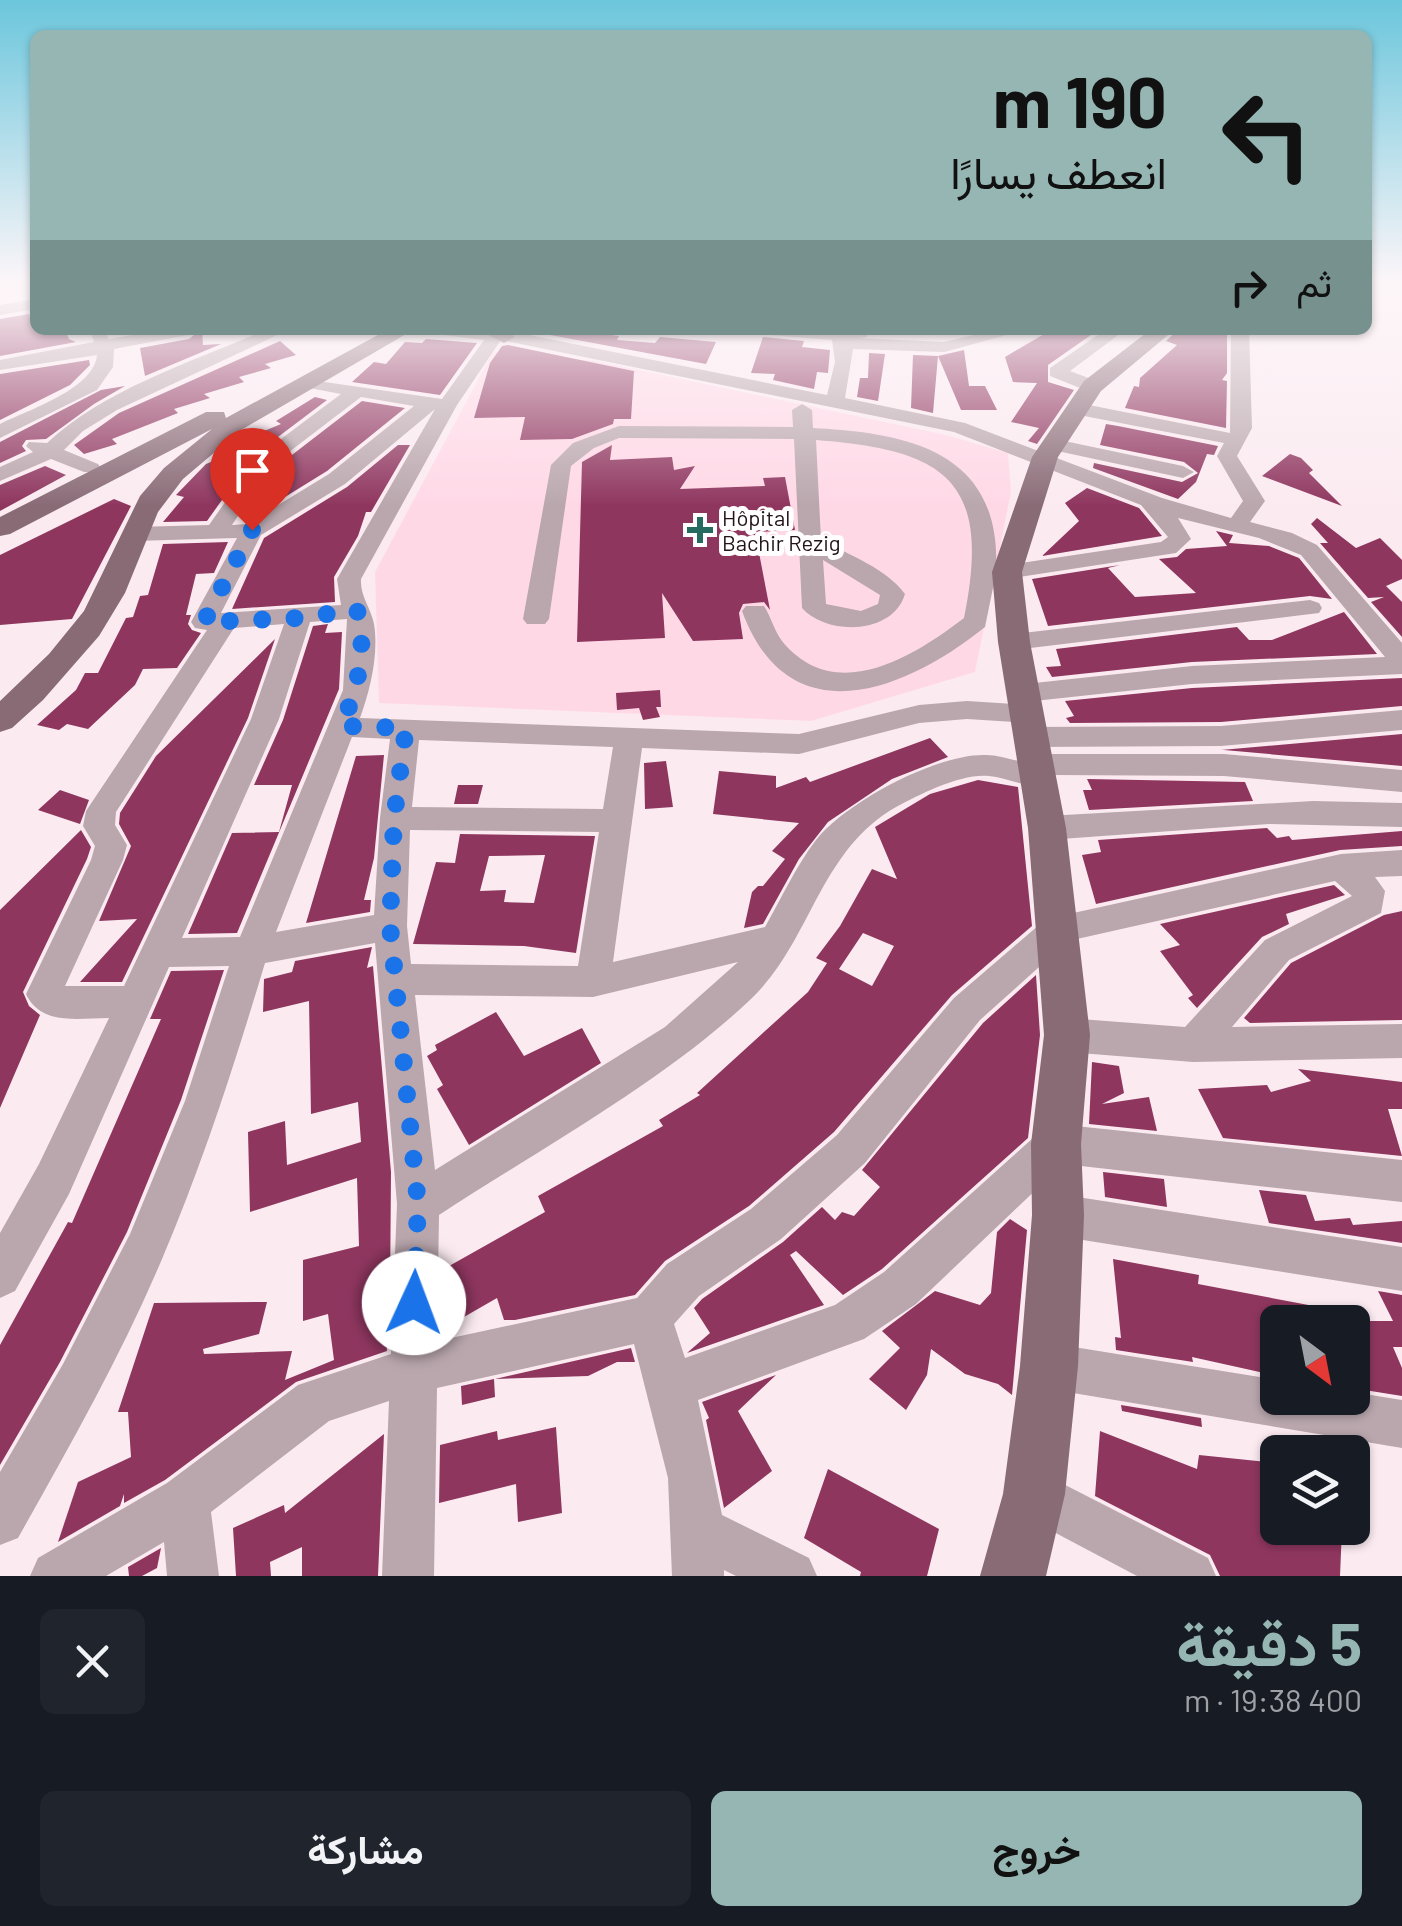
<!DOCTYPE html>
<html lang="ar">
<head>
<meta charset="utf-8">
<style>
	:root { --surface:#171b24; --page:#20242c; --text:#f1f3f6; --muted:#9ea1a6; --accent:#95b6b2 }
	body { margin:0; font-family:Barlow,Vazirmatn,sans-serif; background:var(--page); color:var(--text); direction:rtl; height:100vh; display:flex; flex-direction:column; font-size:38px; white-space:nowrap }
	* { box-sizing:border-box; margin:0 }
	p { font-size:32px; color:var(--muted) }
	.icon { flex:none; width:55px; height:55px; fill:none; stroke:currentColor; stroke-width:2; stroke-linecap:round; stroke-linejoin:round }
	.map { position:relative; height:1576px; overflow:hidden; direction:ltr }
	.side { display:flex; flex-direction:column; background:var(--surface); flex:1 }
	.side>* { flex:none }
	.top-card { position:absolute; left:30px; top:30px; width:1342px; height:305px; border-radius:15px; box-shadow:0 2px 8px #0004; direction:rtl; background:#95b6b2; color:#111; overflow:hidden }
	.needle { width:65px; rotate:148deg }
	.buttons { position:absolute; left:1260px; top:1305px; display:grid; gap:20px }
	.buttons a { display:grid; place-items:center; width:110px; height:110px; border-radius:15px; background:var(--surface); box-shadow:0 2px 8px #0004; font-size:50px }
	.pin { position:absolute; display:grid; place-items:center; width:85px; height:85px; color:#fff; margin:-102px -42px; border-radius:50% 50% 50% 0; rotate:-45deg; box-shadow:0 0 10px #0007 }
	.pin .icon { rotate:45deg }
	.me { position:absolute; width:110px; margin:-55px; rotate:2deg; stroke-linejoin:round; filter:drop-shadow(0 0 8px #0008) }
	.turn { display:flex; align-items:center; gap:35px; height:210px; padding:0 40px; font-size:45px }
	.turn .icon { width:130px; height:130px; stroke-width:2.5 }
	.turn b { display:block; font-size:70px; line-height:85px }
	.then { display:flex; align-items:center; height:95px; padding:0 40px; background:#0003; gap:20px; font-size:38px }
	.round { display:grid; place-items:center; flex:none; width:105px; height:105px; border-radius:15px; background:var(--page) }
	.overview { display:flex; align-items:center; justify-content:space-between; height:170px; padding:0 40px }
	h1 { font-size:60px; font-weight:700; line-height:75px; color:var(--accent) }
	.primary-button { display:flex; gap:20px; margin-top:auto; padding:20px 40px }
	.primary-button a { flex:1; height:115px; border-radius:15px; background:var(--accent); color:#111; font-size:40px; font-weight:700; line-height:115px; text-align:center }
	.primary-button a+a { background:var(--page); color:var(--text) }
	.map>svg:first-child { display:block }
	.built { fill:#ffd8e6 }
	.building { fill:#8f365f; fill-rule:evenodd }
	.lines { fill:none; stroke-linecap:round; stroke-linejoin:round }
	.minor { fill:#b9a7ad; fill-rule:evenodd }
	.major { fill:#896b76; fill-rule:evenodd }
	.route { stroke:#1a73e8; stroke-width:18; stroke-dasharray:0 32.4 }
	.poi-dot { fill:#256b5f; stroke:#fff; stroke-width:4 }
	.labels { text-anchor:middle; dominant-baseline:central; stroke-width:10; stroke-linejoin:round; paint-order:stroke }
	.far-poi-label { font-size:22px; fill:#211318; stroke:#fff; text-anchor:start }
</style>
</head>
<body>
<div class="map">
<svg width="1402" height="1576" viewBox="0 0 1402 1576">
	<rect width="100%" height="100%" fill="#fbebf1"/>
	<path class="built" d="M493,352L596,361L946,435L1008,453L1011,492L975,672L811,721L379,703L375,572Z"/>
	<path class="building" d="M29,314L35,330H65L69,339L76,342L0,356V319Z
		M200,330H202L203,345L221,344L145,376L140,348L189,339Z
		M523,330H573L619,336L617,340L655,343L660,337L716,342L706,364Z
		M1051,330H1098L1048,365V382L1074,390L1037,444L1028,441L1039,428L1011,422L1037,383L1013,382L1005,357Z
		M1178,330L1227,334V373L1222,380L1227,381L1226,428L1125,408L1134,386L1139,387L1140,378L1177,345L1166,341Z
		M763,337L804,341L802,347L830,350L828,373L817,372L814,389L773,380L775,374L751,373Z
		M426,339L477,343L440,395L352,382L374,362L386,364L405,342L422,343Z
		M280,341L296,355L265,364L271,368L239,377L244,382L204,394L210,398L174,409L178,413L112,439L117,444L84,454L74,445L119,413Z
		M508,345L648,374L634,371L631,419H614L613,424L572,439L520,440L525,417L474,418L490,363L502,346Z
		M964,350L969,386H985L997,410H961L938,356Z
		M869,353L885,354L878,401L857,397L860,378H868Z
		M913,355L938,356L933,413L911,408Z
		M89,360L90,365L70,385L0,420V374Z
		M125,386L94,404L46,439L26,440L22,446L26,451L0,463V442L101,390Z
		M315,397L327,400L254,455L207,521L163,522L184,497L176,495L206,464L226,456L220,453L228,446L281,424L276,421Z
		M362,401L405,408L327,471L264,510L265,504L254,499L275,468Z
		M1106,424L1118,426L1218,446L1214,455L1207,454L1196,482L1178,499L1093,468L1094,463L1182,482L1198,473L1184,462L1100,445Z
		M398,445H410L371,512H366L358,536L334,577L335,602L232,609L264,538L347,487Z
		M612,445L610,460L672,457L674,470L695,466L680,489L765,486L763,478L785,477L795,530L755,532L770,610L764,602L743,604L739,613L743,639L693,641L662,593L665,638L577,642L582,462Z
		M1290,454L1301,458L1313,470L1309,473L1342,506L1262,476Z
		M45,466L66,475L0,511V485Z
		M1087,488L1139,508L1162,536L1042,556L1079,521L1065,503Z
		M114,499L131,506L72,619L0,625V555Z
		M1317,518L1356,548L1380,538L1402,560V579L1386,586L1402,602V637L1371,602L1384,597L1368,598L1320,543H1328L1311,524Z
		M1216,531L1233,535L1229,543L1269,546L1299,558L1332,599L1310,596L1048,626L1032,579L1120,565L1108,568L1135,597L1196,593L1159,559L1177,557L1186,549L1227,546Z
		M228,542L214,573L196,574L186,615H191L188,624L192,630L201,633L177,668L143,669L135,685L88,729L67,724L59,730L37,725L76,690L85,673H98L126,618L133,617L140,596L148,595L163,544Z
		M1344,612L1377,654L1192,662L1052,677L1046,667L1061,666L1056,649L1237,627L1249,640H1272Z
		M328,624L325,633L342,632L339,689L237,933L188,934L232,833L279,832L292,785H254L283,720L313,626Z
		M275,639L248,718L122,982H80L137,919L99,921L131,846L119,824L120,813L156,756Z
		M1402,678V706L1221,722L1070,723L1066,718L1074,716L1065,701L1192,688Z
		M660,690L661,707H656L660,717L643,720L639,708L617,710L616,693Z
		M1402,734V766L1224,750H1126H1221Z
		M930,738L948,757L892,779L828,822L799,859L763,924L744,928L752,892L758,886H763L785,859L772,851L799,823L713,814L719,771L776,776V788L806,777L810,782Z
		M384,755L374,858L364,900H371L370,912L306,923L356,756Z
		M666,761L673,807L645,809L644,763Z
		M1087,779L1245,782L1253,801L1089,810L1083,790H1092Z
		M978,780L1018,787L1032,926L952,995L834,1132L749,1206L665,1261L635,1295L515,1320H504L497,1298L450,1325L441,1301L442,1270L545,1212L538,1196L663,1126L659,1120L700,1095L697,1093L808,992L827,963L816,958L840,926L872,869L897,879L875,827L930,794ZM863,933L894,946L872,986L839,969Z
		M458,785H483L478,804H454Z
		M60,790L89,800L80,824L38,810Z
		M1267,828L1277,838L1289,836L1292,840L1402,831V846L1340,850L1096,904L1082,855L1101,852L1098,840Z
		M81,830L91,847L87,859L23,992L29,1006L40,1015L0,1108V910Z
		M460,834L595,836L576,953L524,946L413,944L436,862L455,863ZM545,855L534,903L504,902L506,890L480,891L489,856Z
		M1334,885L1345,895L1286,914L1289,924L1262,937L1197,1008L1188,998L1193,995L1160,951L1180,945L1160,924Z
		M1402,911V1020L1250,1023L1244,1018L1291,963L1384,915Z
		M372,947L367,968L373,966L391,1172L390,1297L383,1299L387,1351L296,1382L165,1480L124,1503V1494L120,1506L58,1542L78,1482L131,1457L128,1412H118L154,1303L267,1302L259,1334L203,1349L204,1354L292,1351L285,1380L334,1360L328,1314L303,1321V1260L359,1246L357,1178L250,1212L248,1132L285,1121L287,1165L361,1142L358,1102L311,1114L309,1001L263,1012L264,979L292,972L295,961Z
		M224,970L181,1100L127,1232L60,1362L0,1465V1345L68,1222L72,1223L161,1019H150L171,971Z
		M1036,975L1040,1035L1028,1138L882,1269L843,1295L796,1251L790,1255L824,1305L687,1353L710,1333L694,1308L702,1299L783,1242L822,1207L835,1220L842,1212L854,1216L880,1187L862,1170L983,1023Z
		M496,1012L524,1056L582,1028L601,1063L469,1145L437,1089L443,1085L427,1056L437,1050L435,1045Z
		M1092,1062L1119,1066L1124,1093L1102,1104L1149,1097L1157,1131L1089,1124Z
		M1298,1069L1402,1082V1109H1388L1402,1156L1223,1138L1198,1089L1267,1085L1271,1092L1311,1081Z
		M1103,1172L1164,1179L1167,1207L1105,1197Z
		M1259,1190L1306,1195L1315,1221L1350,1218L1353,1225L1402,1221V1243L1269,1223Z
		M1010,1219L1027,1230L1012,1395L998,1384L965,1374L931,1349L927,1375L906,1410L869,1379L900,1348L882,1331L935,1291L980,1305L991,1293L997,1232Z
		M1113,1259L1199,1275L1198,1284L1356,1314V1321H1393L1378,1291L1402,1295V1347H1393L1402,1368V1396L1352,1388V1381H1362L1352,1356V1322H1278V1376L1192,1357L1193,1362L1116,1350L1115,1337L1121,1338Z
		M631,1348L635,1362H617L588,1376L495,1379Z
		M776,1375L738,1411L772,1471L724,1508L706,1420L709,1418L702,1402Z
		M494,1379L495,1397L462,1405L461,1386Z
		M1121,1405L1201,1418L1202,1427L1122,1411Z
		M556,1427L562,1513L518,1522L516,1484L439,1503L440,1445L497,1431L498,1440Z
		M1100,1431L1197,1469L1199,1455L1278,1463V1528H1342L1340,1576H1220L1210,1555L1095,1496Z
		M384,1434L378,1576H302V1547L270,1562L271,1576H236L233,1528L284,1505L285,1513Z
		M828,1469L939,1529L927,1576H860L861,1572L804,1538Z
		M161,1548L157,1568L142,1576H129L128,1567Z"/>
	<g class="lines">
		<path class="minor" d="M35,299V309L0,315V305Z
			M90,330H104L109,339L160,330H197L188,335L114,349L113,367L97,390L0,438V424C28,410 94,389 97,355L0,370V360L94,342Z
			M265,330H288L117,410L83,431L64,450L98,464L101,468L98,472H84L51,459L0,481V467L33,452L26,446L29,442L47,443C106,388 192,362 265,330Z
			M435,330H504L827,395L835,362L832,340L770,335L761,330H868L867,337L859,338L944,342L994,330H1025L944,352L853,349L845,398L965,423L1162,498L1231,518L1243,501L1217,456L1224,443L1079,415L1069,409L1079,403L1230,433L1231,330H1249L1252,428L1237,456L1265,501L1250,522L1292,533L1317,545L1402,643V674L1192,684L1025,702L1015,699L1011,693L1015,687L1025,684L1192,666L1385,657L1301,555L1259,538L1178,518L1191,539L1176,553L1007,579L996,573L985,627C907,690 789,739 742,611L746,606H764C771,617 774,630 782,641C835,706 913,657 964,618C992,480 946,450 816,440L821,540C849,555 886,568 905,594C893,635 827,636 802,608L794,439L619,438L594,448L571,466L549,619L545,624H527L523,619L551,465L573,443L619,426L793,427L792,410L802,404L812,410L813,428C910,433 1002,452 996,571L1007,565L1161,542L1168,537L1141,505L954,432L501,340L457,405L361,579C360,597 371,608 374,624C379,654 370,691 360,718L799,734L919,705L967,701L1029,705L1039,707L1043,714L1039,721L1029,723L967,719L919,723L799,754L642,748L613,962L765,927C781,899 796,866 816,840C846,802 938,753 986,755C998,755 1012,760 1024,762L1028,757L1038,754H1224L1402,770V792L1224,776L1052,775L1048,784C1029,790 1009,778 989,776C962,773 920,794 896,807C818,852 812,941 751,999C665,1081 540,1149 439,1215L437,1341L637,1298L667,1264L751,1209L837,1135L954,998L1046,919L1341,854L1402,850V876L1375,877L1385,891L1381,913L1289,960L1232,1027L1402,1024V1058L1193,1062L1067,1052L1054,1047L1049,1035L1054,1023L1067,1018L1185,1027L1265,940L1352,896L1335,881L1068,941L980,1020L865,1163L781,1239L699,1296L674,1324L685,1358L835,1305L884,1272L1042,1130L1056,1124L1402,1160V1202L1063,1164L916,1304L864,1339L698,1400L722,1515L809,1558L817,1576H736L724,1570V1576H672L668,1478L634,1344L437,1388L434,1576H382L389,1401L329,1421L211,1512L219,1576H167L164,1542L106,1576H30L38,1558L167,1483L298,1385L391,1354L397,1204L375,943L265,963C235,1063 203,1163 162,1259C121,1356 69,1447 18,1538L0,1545V1472L63,1364L130,1234L185,1101L229,966L169,967L69,1194L15,1291L0,1298V1233L39,1164L109,1018C78,1018 41,1026 26,994L91,860L95,846L83,826L86,811L207,630L195,628L191,622L237,538L135,541L124,534L135,527L209,525L257,457L341,394L304,387V379L442,399L484,340L444,335ZM361,397L414,406L329,474L247,524L232,525L272,465ZM435,409L337,579L341,605L221,613L261,535L345,484ZM823,560L880,595L878,604L861,611L826,604ZM347,619L343,690L240,937L182,938L279,719L310,622ZM284,624L251,719L124,986H65L123,860L127,845L115,825L116,812L234,628ZM352,737L390,739L380,818L374,915L276,932ZM419,740L613,747L603,809L412,807ZM410,830L599,832L578,966L411,964L407,926ZM738,962L665,1027L435,1170L415,995L593,997Z
			M1105,330H1125L1070,371L1099,382V390H1085L1050,376V368Z
			M1055,439L1183,466L1194,472L1183,478L1048,449L1045,445Z
			M1310,600L1319,603L1322,608L1319,613L1014,650L1001,642L1014,634Z
			M1402,710V730L1221,746L1031,747L1021,744L1017,737L1021,730L1031,727L1221,726Z
			M1313,801L1402,803V827L1269,824L1047,840L1036,836L1031,828L1036,820L1047,816Z
			M1058,1194L1402,1247V1291L1058,1236L1043,1230L1037,1215L1043,1200Z
			M1049,1343L1278,1380V1398H1352V1392L1402,1400V1448L1049,1389L1033,1382L1026,1366L1033,1350Z
			M1034,1469L1208,1558L1216,1576H1137L1016,1512L1009,1494L1016,1476Z"/>
		<path class="major" d="M387,330H413L241,430L183,479L158,512L125,593L99,636L43,700L12,728L0,732V701L49,654L84,611L140,496L164,468L212,429L10,534L0,536V517L206,412H224L226,418Z
			M478,330H506L515,337L504,343Z
			M1150,330H1174L1101,391L1058,457L1022,572L1030,642L1066,828L1090,1035L1081,1144L1084,1215L1078,1366L1065,1494L1046,1576H980L1003,1494L1020,1366L1032,1215L1031,1144L1044,1035L1028,828L998,642L992,572L1032,457L1084,381Z"/>
	</g>
	<linearGradient id="sky" x2="0" y2="1"><stop stop-color="#6bc6dc"/><stop offset="0.56" stop-color="#fdf6f9"/><stop offset="1" stop-color="#fdf6f9" stop-opacity="0"/></linearGradient>
	<rect width="1402" height="506" fill="url(#sky)"/>
	<g class="lines">
		<path class="route" d="M252,530L204,622L298,618L357,610C368,649 357,691 341,726L406,728L394,818L390,926L418,1204L414,1303"/>
	</g>
	<path class="poi-dot" d="M695 515h10v10h10v10h-10v10h-10v-10h-10v-10h10z"/>
	<g class="labels">
		<g class="far-poi-label">
			<text x="722" y="517">Hôpital<tspan x="722" dy="25">Bachir Rezig</tspan></text>
		</g>
	</g>
</svg>
<div class="buttons">
<a><svg class="needle" viewBox="-14 -14 28 28"><path d="M0-13l5 13h-10z" fill="#e53935"/><path d="M0 13l5-13h-10z" fill="#9ea1a6"/></svg></a>
<a><svg class="icon" aria-label="layers" viewBox="0 0 24 24"><path d="M12 4l9 5-9 5-9-5zM3 14l9 5 9-5"/></svg></a>
</div>
<div class="pin" style="left:252px;top:530px;background:#d93025"><svg class="icon" aria-label="arrive" viewBox="0 0 24 24"><path d="M6 21V4h12l-3 4 3 4H6"/></svg></div>
<svg class="me" style="left:414px;top:1303px" viewBox="-20 -20 40 40"><circle r="19" fill="#fff"/><path d="M0-13L10 11 0 6-10 11z" fill="#1a73e8"/></svg>
<div class="top-card">
<div class="turn"><svg class="icon" aria-label="left" viewBox="0 0 24 24"><path d="M17 20v-9H6M10 6l-5 5 5 5"/></svg><div><b>190 m</b>انعطف يسارًا</div></div>
<div class="then">ثم<svg class="icon" aria-label="right" viewBox="0 0 24 24"><path d="M7 20v-9h11M14 6l5 5-5 5"/></svg></div>
</div>
</div>
<section class="side">
<div class="overview"><div><h1>5 دقيقة</h1><p>400 m · 19:38</p></div><a class="round"><svg class="icon" aria-label="close" viewBox="0 0 24 24"><path d="M6 6l12 12M18 6L6 18"/></svg></a></div>
<div class="primary-button"><a>خروج</a><a>مشاركة</a></div>
</section>
</body>
</html>
